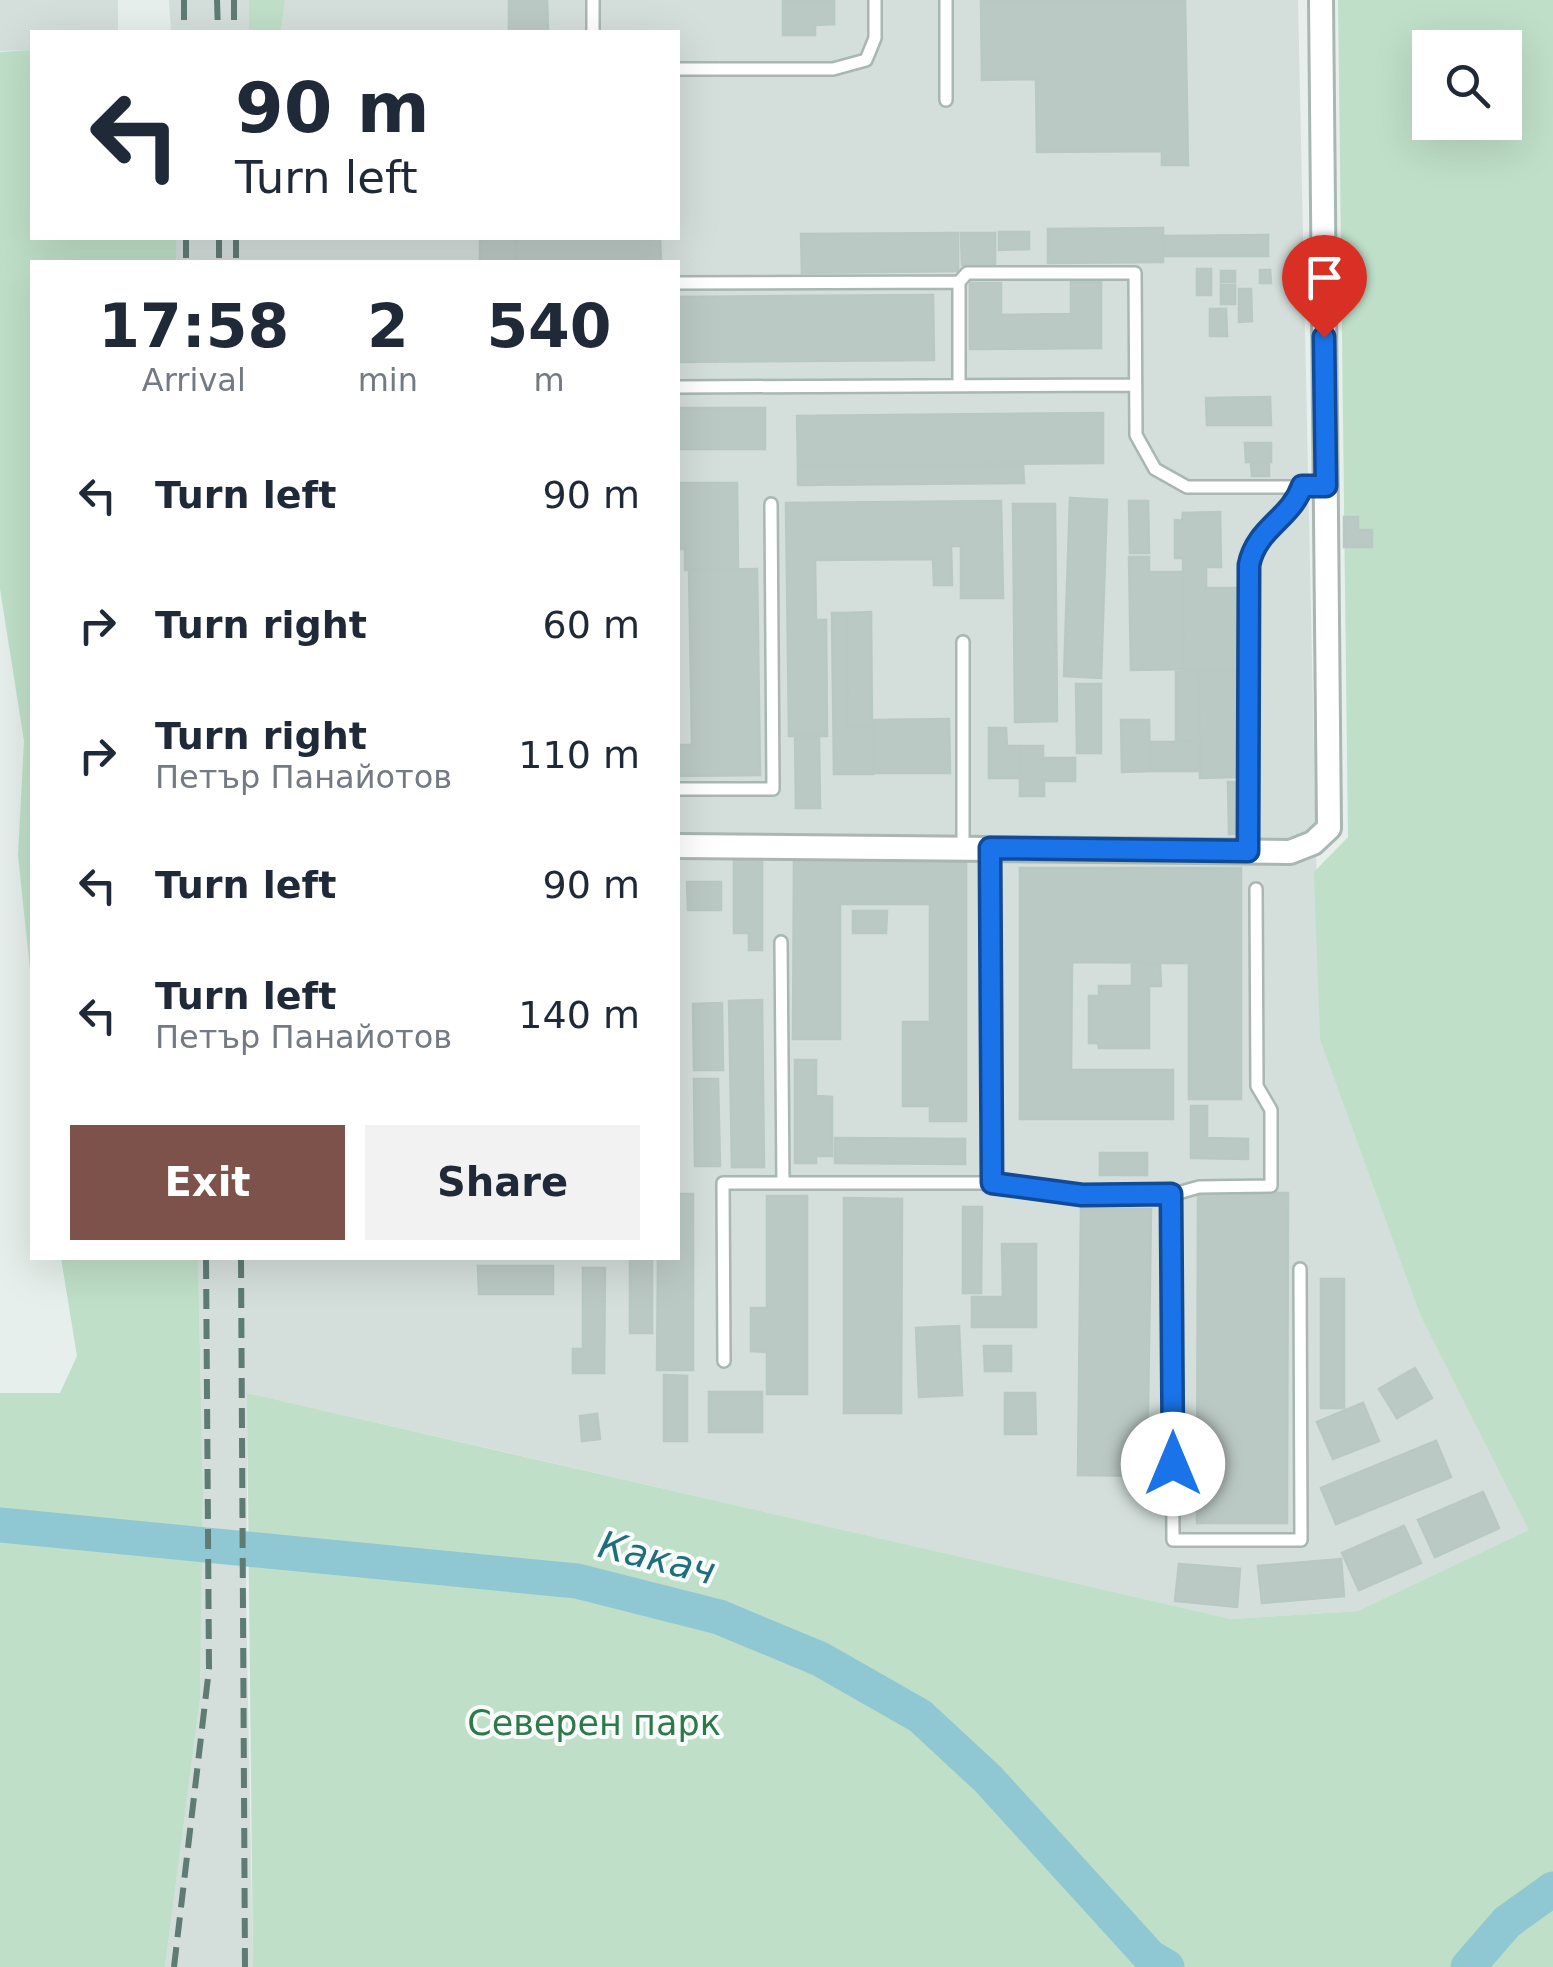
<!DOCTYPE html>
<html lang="en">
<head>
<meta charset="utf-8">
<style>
	:root { --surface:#fff; --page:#f2f2f3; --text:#1f2937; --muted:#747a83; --accent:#7d524a }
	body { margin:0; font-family:"DejaVu Sans",sans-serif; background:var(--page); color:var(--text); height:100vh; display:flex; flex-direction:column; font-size:38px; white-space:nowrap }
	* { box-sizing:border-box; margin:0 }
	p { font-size:32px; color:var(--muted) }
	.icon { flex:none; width:55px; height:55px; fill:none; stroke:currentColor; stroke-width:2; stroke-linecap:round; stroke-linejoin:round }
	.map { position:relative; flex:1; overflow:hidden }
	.details { position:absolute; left:30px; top:260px; width:650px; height:1000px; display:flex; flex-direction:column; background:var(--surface); border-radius:0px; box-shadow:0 10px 40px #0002 }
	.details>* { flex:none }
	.top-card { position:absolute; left:30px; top:30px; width:650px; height:210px; border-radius:0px; box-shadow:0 10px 40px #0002; background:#fff; color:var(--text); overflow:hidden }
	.tools { position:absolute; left:1412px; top:30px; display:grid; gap:20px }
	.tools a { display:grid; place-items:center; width:110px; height:110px; border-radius:0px; background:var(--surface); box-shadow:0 10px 40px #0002; font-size:50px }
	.pin { position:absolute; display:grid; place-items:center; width:85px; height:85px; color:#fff; margin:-102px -42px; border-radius:50% 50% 50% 0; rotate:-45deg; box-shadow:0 0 10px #0007 }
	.pin .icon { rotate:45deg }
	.me { position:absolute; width:110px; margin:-55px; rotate:0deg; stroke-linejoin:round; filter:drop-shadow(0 0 8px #0008) }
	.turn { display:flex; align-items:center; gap:35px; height:210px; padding:0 40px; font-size:45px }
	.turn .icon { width:130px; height:130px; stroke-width:2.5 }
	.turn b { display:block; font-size:70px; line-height:85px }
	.eta { display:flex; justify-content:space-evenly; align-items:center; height:170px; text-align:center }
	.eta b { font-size:60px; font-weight:600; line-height:70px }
	.cta { display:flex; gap:20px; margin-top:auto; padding:20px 40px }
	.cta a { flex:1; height:115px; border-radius:0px; background:var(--accent); color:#fff; font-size:40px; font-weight:600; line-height:115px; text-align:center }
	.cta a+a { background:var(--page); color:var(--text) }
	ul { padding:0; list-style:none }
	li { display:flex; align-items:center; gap:30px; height:130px; padding:0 40px }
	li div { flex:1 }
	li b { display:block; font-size:38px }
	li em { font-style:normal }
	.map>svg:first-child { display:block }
	.built { fill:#d4deda }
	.green { fill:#bfdfc8; fill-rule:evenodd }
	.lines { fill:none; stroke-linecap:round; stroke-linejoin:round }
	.river { stroke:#8fc8d2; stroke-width:35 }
	.building { fill:#bbc9c4; stroke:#b8c8c2; stroke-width:2.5 }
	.lane-casing { stroke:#a8b7b2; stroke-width:16 }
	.street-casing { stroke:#a8b7b2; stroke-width:28 }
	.lane { stroke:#fff; stroke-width:11 }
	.street { stroke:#fff; stroke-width:22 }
	.rail { stroke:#5f7c74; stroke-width:6; stroke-dasharray:20 10; stroke-linecap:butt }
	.route-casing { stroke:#114b97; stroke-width:25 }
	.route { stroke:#1a73e8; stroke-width:18 }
	.labels { text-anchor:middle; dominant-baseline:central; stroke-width:8; stroke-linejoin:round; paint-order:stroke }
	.park-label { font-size:35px; fill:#2f784b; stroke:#f7fbf9 }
	.water-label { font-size:38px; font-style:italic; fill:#1e6e7d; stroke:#f7fbf9 }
</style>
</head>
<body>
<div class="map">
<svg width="1553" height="1967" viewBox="0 0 1553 1967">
	<rect width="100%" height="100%" fill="#e6efeb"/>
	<path class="built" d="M0,0H118V32H32V50L0,51Z
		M169,0H249V32H171Z
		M285,0H1298L1320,1040L1420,1315L1530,1530L1358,1611L1231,1619L248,1393L246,1593L253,1967H165L200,1699L203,1493L198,1258H678V262H176V238H678V32H281Z"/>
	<path class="green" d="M249,0H285L281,32H249Z
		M1338,0H1553V1967H253L247,1393L1231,1619L1358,1611L1529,1530L1420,1315L1320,1040L1314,872L1348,837ZM1430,48H1505V122H1430Z
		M32,50V238H176V262H32V989L18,855L24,741L0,589V52Z
		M61,1258H198L203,1493L200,1699L165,1967H0V1393H60L77,1356Z"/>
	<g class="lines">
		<path class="river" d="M0,1525L577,1581L719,1617L820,1659L920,1716L988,1779L1150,1957L1167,1967
			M1468,1967L1507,1922L1553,1889"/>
	</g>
	<path class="building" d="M509,0H547L548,32H509Z
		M783,0H834V24L815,25V35H783Z
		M981,0H1185L1188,165H1162V151L1037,152L1036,79L982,80Z
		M1163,228V262L1048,263V229Z
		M999,232H1029V249L999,250Z
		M958,233V271L802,273L801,234Z
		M961,233H995V264L962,265Z
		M1268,235V256H1165V236Z
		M516,238V262H480V239Z
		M516,238H660L661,262H516Z
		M1197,269H1211V295H1197Z
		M1260,270H1270L1271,283H1260Z
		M1221,271H1235V282H1221Z
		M1071,282H1101V348L970,349V283H1001V315L1071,314Z
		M1221,285H1235V304H1221Z
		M1239,289H1251L1252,321L1239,322Z
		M933,295L934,360L678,362V297Z
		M1210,309H1226L1227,336H1210Z
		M1270,397L1271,425H1207L1206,398Z
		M678,408H765V449H678Z
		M1103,413V463L798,466L797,416Z
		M1245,443H1271V462H1246Z
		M1251,463H1269V476H1252Z
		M1023,464L1024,483L798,485V466Z
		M678,483H737L738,569L685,570V549H678Z
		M1070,498L1107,500L1101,678L1064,676Z
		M1001,501L1003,598H961V546H951L952,585H934L933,559L815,560L816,620H826L827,736H789L786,503Z
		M1129,501H1148L1149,553H1130Z
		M1013,504H1055L1057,721L1015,722Z
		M1220,512L1221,567H1206V588H1241L1242,669H1184L1183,558H1175V520L1182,521L1183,513Z
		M1344,517H1358V530H1372V547H1344Z
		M1129,557H1149V572H1183L1184,669L1131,670Z
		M757,569L760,775L678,776V745H692L689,570Z
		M871,612L872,726L848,727L847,613Z
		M832,613H847L848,727L872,726L873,774H834Z
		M1199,671H1236L1237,777L1200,778Z
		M1199,671L1200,741H1176V672Z
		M1076,684H1101V753H1077Z
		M949,719L950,773H874V720Z
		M1121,720H1149L1150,771L1122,772Z
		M989,728H1006L1007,746H1020V778H989Z
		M795,736H819L820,808H796Z
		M1200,741V771H1150V742Z
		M1020,746H1043V758H1075V781H1044V796H1020Z
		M1228,782H1238L1239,834H1229Z
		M734,859H762V950H749V933H734Z
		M794,860H966V1121H930V1106H903V1022H930V904H840V1039H793Z
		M1020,868H1241V1099H1189V963L1072,962L1071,1070H1173V1119H1020Z
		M687,882H721V910H688Z
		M853,911H887L886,933H853Z
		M1132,963H1160L1161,986H1149V1048H1099L1098,1043H1089V996H1099V986H1132Z
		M762,1000L764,1167H732L729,1001Z
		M722,1003L723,1070H694L693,1004Z
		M795,1060H816V1096L832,1097V1156H816V1163H795Z
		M694,1079H718L720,1166H695Z
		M1191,1106H1207V1138L1248,1139V1159L1191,1158Z
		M835,1138L965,1139V1164L835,1163Z
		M1100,1153H1147V1175H1100Z
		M1198,1192L1288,1193L1287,1523H1197Z
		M678,1194H693V1370H657L658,1258H678Z
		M767,1196H807V1394H767V1352L751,1351V1308H767Z
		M844,1198L902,1199L901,1413H844Z
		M963,1207H982L981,1293H963Z
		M1081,1208L1151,1209L1147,1476L1078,1475Z
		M1002,1244H1036V1327H972V1297H1003Z
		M630,1258H652V1333H630Z
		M478,1266H553V1294H479Z
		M583,1268H605L604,1373H573V1349H583Z
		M1321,1279H1344V1408H1321Z
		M959,1326L962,1395L919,1397L916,1328Z
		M984,1346H1011V1371H985Z
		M1415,1368L1432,1398L1397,1418L1379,1389Z
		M664,1375L687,1376V1441H664Z
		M709,1392H762V1432H709Z
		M1005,1393H1035L1036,1434H1005Z
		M1363,1403L1379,1441L1333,1459L1317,1422Z
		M597,1414L600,1439L582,1441L580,1416Z
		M1436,1441L1451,1477L1336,1524L1321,1488Z
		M1483,1492L1499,1528L1435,1557L1418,1520Z
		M1404,1526L1421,1563L1359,1590L1342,1553Z
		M1341,1559L1344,1596L1262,1603L1258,1566Z
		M1179,1564L1240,1569L1237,1607L1175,1601Z"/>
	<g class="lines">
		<g class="lane-casing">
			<path id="lane" d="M593,0V32
				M946,0V100
				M678,69H833L866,60L875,38V0
				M959,282V386
				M678,283L959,282L967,273H1135L1136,435L1155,469L1187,487H1326
				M678,387L1135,385
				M963,642V848
				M678,789H773L771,504
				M1248,851L1249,565C1256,528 1291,519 1303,487
				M781,942L783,1183
				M992,1183L1083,1195H1171L1173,1540H1301L1300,1269
				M1171,1195L1199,1187L1271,1186V1110L1257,1086L1256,889
				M724,1361L723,1183H992L990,848"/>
		</g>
		<g class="street-casing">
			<path id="street" d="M678,846L1290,852L1313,843L1329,828L1321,0"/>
		</g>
		<use href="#lane" class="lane"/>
		<use href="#street" class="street"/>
		<path class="rail" d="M184,0V32
			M217,0L218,32
			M234,0V32
			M186,238V262
			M219,238V262
			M236,238V262
			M241,1258L245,1967
			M174,1967L209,1669L206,1258"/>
	</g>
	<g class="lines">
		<g class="route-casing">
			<path id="route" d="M1173,1464L1171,1194L1082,1195L992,1183L990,848L1248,851L1249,565C1256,528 1291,519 1302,486H1326L1324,337"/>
		</g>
		<use href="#route" class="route"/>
	</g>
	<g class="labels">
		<g class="park-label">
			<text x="594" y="1723">Северен парк</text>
		</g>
		<g class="water-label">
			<text transform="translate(657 1558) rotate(14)">Какач</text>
		</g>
	</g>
</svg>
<div class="tools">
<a><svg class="icon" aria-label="search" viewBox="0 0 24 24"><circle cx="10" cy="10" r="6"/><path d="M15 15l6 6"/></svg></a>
</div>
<div class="pin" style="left:1324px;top:337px;background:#d93025"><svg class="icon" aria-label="arrive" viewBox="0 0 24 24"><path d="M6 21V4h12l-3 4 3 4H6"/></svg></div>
<svg class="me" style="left:1173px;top:1464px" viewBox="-20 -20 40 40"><circle r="19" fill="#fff"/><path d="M0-13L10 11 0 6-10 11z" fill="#1a73e8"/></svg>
<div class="top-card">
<div class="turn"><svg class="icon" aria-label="left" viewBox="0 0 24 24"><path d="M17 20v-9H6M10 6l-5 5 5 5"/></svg><div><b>90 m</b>Turn left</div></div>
</div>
<section class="details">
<div class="eta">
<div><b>17:58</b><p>Arrival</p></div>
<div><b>2</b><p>min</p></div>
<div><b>540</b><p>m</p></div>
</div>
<ul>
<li><svg class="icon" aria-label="left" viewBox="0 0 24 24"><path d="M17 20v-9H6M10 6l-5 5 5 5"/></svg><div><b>Turn left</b></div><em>90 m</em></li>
<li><svg class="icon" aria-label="right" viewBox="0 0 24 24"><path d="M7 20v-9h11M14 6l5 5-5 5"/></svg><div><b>Turn right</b></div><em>60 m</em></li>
<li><svg class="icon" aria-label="right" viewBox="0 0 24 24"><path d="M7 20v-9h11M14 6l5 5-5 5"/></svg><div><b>Turn right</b><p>Петър Панайотов</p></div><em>110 m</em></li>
<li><svg class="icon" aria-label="left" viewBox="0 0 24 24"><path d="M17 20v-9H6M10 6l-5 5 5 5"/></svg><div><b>Turn left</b></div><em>90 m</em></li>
<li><svg class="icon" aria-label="left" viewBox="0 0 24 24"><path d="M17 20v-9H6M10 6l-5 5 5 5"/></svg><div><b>Turn left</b><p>Петър Панайотов</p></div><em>140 m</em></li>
</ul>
<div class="cta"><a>Exit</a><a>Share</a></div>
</section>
</div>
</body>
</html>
